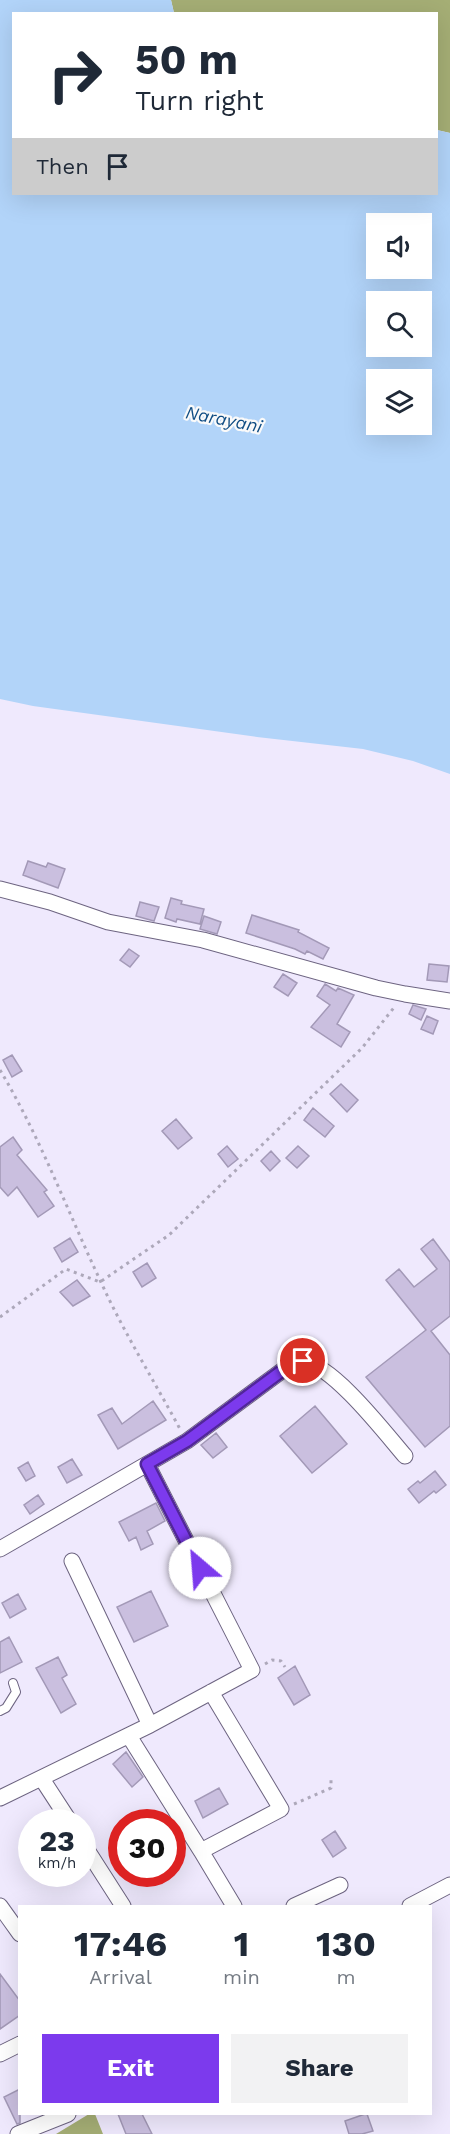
<!DOCTYPE html>
<html lang="en">
<head>
<meta charset="utf-8">
<style>
	:root { --surface:#fff; --page:#f2f2f3; --text:#1f2937; --muted:#747a83; --accent:#7c3aed }
	body { margin:0; font-family:"Work Sans",sans-serif; background:var(--page); color:var(--text); height:100vh; display:flex; flex-direction:column; font-size:22px; white-space:nowrap }
	* { box-sizing:border-box; margin:0 }
	p { font-size:20px; color:var(--muted) }
	.icon { flex:none; width:33px; height:33px; fill:none; stroke:currentColor; stroke-width:2; stroke-linecap:round; stroke-linejoin:round }
	.map { position:relative; flex:1; overflow:hidden }
	.details { position:absolute; left:18px; top:1905px; width:414px; height:210px; display:flex; flex-direction:column; background:var(--surface); border-radius:0px; box-shadow:0 6px 24px #0002 }
	.details>* { flex:none }
	.hud { position:absolute; left:12px; top:12px; width:426px; height:183px; border-radius:0px; box-shadow:0 6px 24px #0002; background:#fff; color:var(--text); overflow:hidden }
	.buttons { position:absolute; left:366px; top:213px; display:grid; gap:12px }
	.buttons a { display:grid; place-items:center; width:66px; height:66px; border-radius:0px; background:var(--surface); box-shadow:0 6px 24px #0002; font-size:30px }
	.speed { position:absolute; left:18px; top:1809px; display:flex; gap:12px; font-size:30px; font-weight:700; text-align:center }
	.speed>* { display:grid; place-content:center; width:78px; height:78px; border-radius:50%; background:var(--surface); box-shadow:0 6px 24px #0002; line-height:1 }
	.speed small { font-size:15px; font-weight:400 }
	.speed .limit { border:9px solid #d22; background:#fff; color:#111 }
	.pin { position:absolute; display:grid; place-items:center; width:51px; height:51px; color:#fff; margin:-26px; border:3px solid #fff; border-radius:50%; box-shadow:0 2px 6px #0007 }
	.me { position:absolute; width:66px; margin:-33px; rotate:333deg; stroke-linejoin:round; filter:drop-shadow(0 0 4px #0008) }
	.turn { display:flex; align-items:center; gap:21px; height:126px; padding:0 24px; font-size:27px }
	.turn .icon { width:78px; height:78px; stroke-width:2.5 }
	.turn b { display:block; font-size:42px; line-height:51px }
	.then { display:flex; align-items:center; height:57px; padding:0 24px; background:#0003; gap:12px; font-size:22px }
	.eta { display:flex; justify-content:space-evenly; align-items:center; height:102px; text-align:center }
	.eta b { font-size:36px; font-weight:700; line-height:42px }
	.primary-button { display:flex; gap:12px; margin-top:auto; padding:12px 24px }
	.primary-button a { flex:1; height:69px; border-radius:0px; background:var(--accent); color:#fff; font-size:24px; font-weight:700; line-height:69px; text-align:center }
	.primary-button a+a { background:var(--page); color:var(--text) }
	.map>svg:first-child { display:block }
	.forest { fill:#a5ae75 }
	.water { fill:#b2d4f9; fill-rule:evenodd }
	.building { fill:#cabfdf; stroke:#a399b7; stroke-width:1.5 }
	.lines { fill:none; stroke-linecap:round; stroke-linejoin:round }
	.service-casing { stroke:#6d6481; stroke-width:10 }
	.minor-casing { stroke:#6d6481; stroke-width:17 }
	.path { stroke:#ada8ba; stroke-width:3; stroke-dasharray:3 4.5; stroke-linecap:butt }
	.service { stroke:#fff; stroke-width:8 }
	.minor { stroke:#fff; stroke-width:15 }
	.route-casing { stroke:#51269a; stroke-width:15 }
	.route { stroke:#7c3aed; stroke-width:10 }
	.labels { text-anchor:middle; dominant-baseline:central; stroke-width:4.5; stroke-linejoin:round; paint-order:stroke }
	.water-label { font-size:18px; font-style:italic; fill:#104d84; stroke:#fafafa }
</style>
</head>
<body>
<div class="map">
<svg width="450" height="2134" viewBox="0 0 450 2134">
	<rect width="100%" height="100%" fill="#efe9fd"/>
	<path class="forest" d="M171,0H450V133L437,130L436,14L174,13Z
		M89,2114H95L103,2134H56Z"/>
	<path class="water" d="M0,0H171L174,13L14,14V194H436L437,130L450,133V774L413,761L363,749L257,737L33,706L0,699ZM376,224H422V268H376ZM376,302H422V346H376ZM376,380H422V424H376Z"/>
	<path class="building" d="M28,861L46,867L48,863L65,869L58,888L23,875Z
		M171,898L182,901L181,904L204,909L200,924L177,919L176,922L165,918Z
		M140,902L159,907L154,921L136,916Z
		M252,915L299,930L298,932L329,948L323,959L307,951L305,954L295,949L246,933Z
		M204,916L221,922L217,934L200,929Z
		M129,949L139,956L130,967L120,960Z
		M429,964L449,966L447,982L427,980Z
		M283,974L297,983L288,996L274,987Z
		M325,984L336,991L338,988L354,995L337,1024L350,1032L341,1047L311,1027L330,1005L317,996Z
		M413,1005L426,1009L421,1020L409,1014Z
		M427,1016L438,1021L433,1034L421,1029Z
		M12,1055L22,1071L12,1077L3,1060Z
		M341,1084L358,1100L347,1112L330,1094Z
		M313,1108L334,1126L325,1137L304,1120Z
		M176,1119L192,1138L178,1149L162,1131Z
		M13,1137L22,1150L17,1155L47,1190L44,1192L54,1206L38,1217L17,1187L8,1196L0,1187V1147Z
		M227,1146L238,1159L228,1167L218,1154Z
		M298,1146L309,1156L297,1168L286,1158Z
		M271,1151L280,1161L270,1171L261,1161Z
		M70,1238L78,1252L62,1262L54,1248Z
		M433,1239L450,1262V1316L431,1331L450,1355V1426L425,1447L366,1377L426,1330L386,1280L399,1269L414,1287L437,1269L421,1249Z
		M147,1263L156,1278L142,1287L133,1272Z
		M77,1280L90,1296L73,1306L60,1292Z
		M153,1401L166,1420L118,1449L98,1415L112,1408L122,1424Z
		M315,1406L347,1444L312,1473L280,1436Z
		M216,1433L227,1447L213,1458L201,1445Z
		M72,1459L82,1475L67,1483L58,1467Z
		M28,1462L35,1476L26,1481L18,1468Z
		M435,1471L446,1485L436,1493L434,1491L419,1503L408,1489L418,1481L420,1483Z
		M38,1495L44,1504L30,1514L24,1505Z
		M156,1503L165,1521L147,1531L153,1544L141,1550L136,1537L129,1541L119,1522Z
		M151,1591L168,1626L134,1642L117,1607Z
		M18,1594L26,1609L10,1618L2,1603Z
		M9,1637L22,1662L0,1673V1642Z
		M58,1657L67,1675L62,1678L76,1704L61,1713L36,1668Z
		M295,1666L310,1695L294,1705L278,1678Z
		M126,1752L143,1777L132,1787L113,1764Z
		M219,1788L228,1804L203,1818L195,1801Z
		M335,1831L346,1848L333,1857L322,1840Z
		M0,1974L20,2001V2015L0,2029Z
		M20,2089V2123L17,2124L4,2097Z
		M118,2114H142L152,2134H126Z
		M365,2114H367L373,2131L362,2134H349L345,2121Z"/>
	<g class="lines">
		<g class="service-casing">
			<path id="service" d="M0,1711L6,1708L16,1692L13,1683"/>
		</g>
		<g class="minor-casing">
			<path id="minor" d="M0,889L50,902L108,922L203,940L376,988L405,994L450,1001
				M0,1549L187,1441L287,1367C292,1365 299,1361 304,1362C333,1365 386,1434 405,1456
				M72,1561L150,1725
				M211,1692L281,1809L201,1851L234,1906
				M129,1736L201,1851
				M42,1779L70,1822
				M0,1798L150,1725L252,1670L147,1464
				M82,1842L123,1906
				M0,1906L20,1934
				M294,1906L340,1885
				M410,1906L450,1885
				M0,2054L20,2044
				M18,2134L68,2114"/>
		</g>
		<path class="path" d="M0,1070C40,1137 67,1210 100,1280C123,1331 153,1379 180,1429
			M0,1317L66,1269L100,1282L169,1235L362,1048L396,1005
			M265,1664L272,1660L281,1661L285,1667
			M294,1804L331,1788V1776"/>
		<use href="#service" class="service"/>
		<use href="#minor" class="minor"/>
	</g>
	<g class="lines">
		<g class="route-casing">
			<path id="route" d="M200,1568L147,1464L187,1441L287,1367L303,1361"/>
		</g>
		<use href="#route" class="route"/>
	</g>
	<g class="labels">
		<g class="water-label">
			<text transform="translate(224 419) rotate(11)">Narayani</text>
		</g>
	</g>
</svg>
<div class="buttons">
<a><svg class="icon" aria-label="sound" viewBox="0 0 24 24"><path d="M4 9h4l5-4v14l-5-4H4zM17 9q2 3 0 6"/></svg></a>
<a><svg class="icon" aria-label="search" viewBox="0 0 24 24"><circle cx="10" cy="10" r="6"/><path d="M15 15l6 6"/></svg></a>
<a><svg class="icon" aria-label="layers" viewBox="0 0 24 24"><path d="M12 4l9 5-9 5-9-5zM3 14l9 5 9-5"/></svg></a>
</div>
<div class="speed"><div>23<small>km/h</small></div><div class="limit">30</div></div>
<div class="pin" style="left:303px;top:1361px;background:#d93025"><svg class="icon" aria-label="arrive" viewBox="0 0 24 24"><path d="M6 21V4h12l-3 4 3 4H6"/></svg></div>
<svg class="me" style="left:200px;top:1568px" viewBox="-20 -20 40 40"><circle r="19" fill="#fff"/><path d="M0-13L10 11 0 6-10 11z" fill="#7c3aed"/></svg>
<div class="hud">
<div class="turn"><svg class="icon" aria-label="right" viewBox="0 0 24 24"><path d="M7 20v-9h11M14 6l5 5-5 5"/></svg><div><b>50 m</b>Turn right</div></div>
<div class="then">Then<svg class="icon" aria-label="arrive" viewBox="0 0 24 24"><path d="M6 21V4h12l-3 4 3 4H6"/></svg></div>
</div>
<section class="details">
<div class="eta">
<div><b>17:46</b><p>Arrival</p></div>
<div><b>1</b><p>min</p></div>
<div><b>130</b><p>m</p></div>
</div>
<div class="primary-button"><a>Exit</a><a>Share</a></div>
</section>
</div>
</body>
</html>
